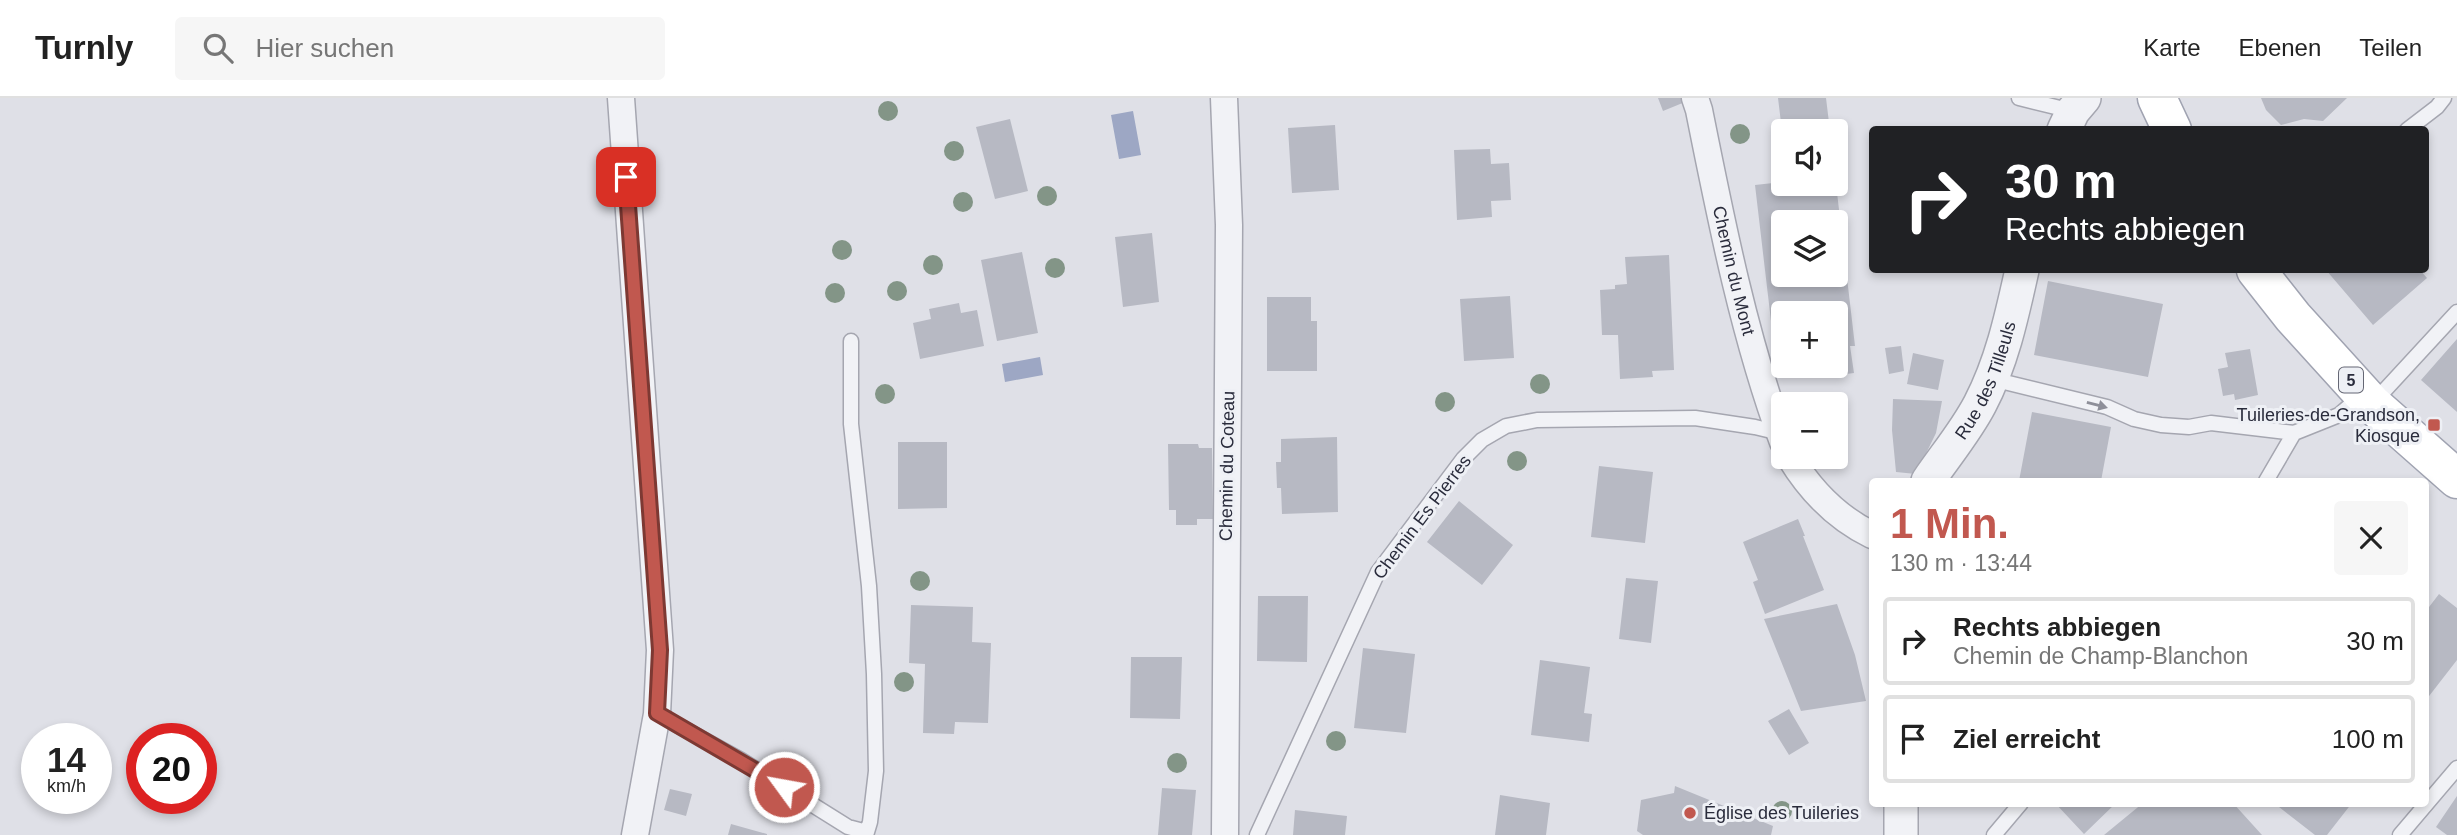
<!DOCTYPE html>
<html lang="de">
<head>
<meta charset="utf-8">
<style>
	:root { --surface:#fff; --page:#f6f6f6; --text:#222; --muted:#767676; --line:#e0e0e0; --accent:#c1584f }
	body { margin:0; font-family:Helvetica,sans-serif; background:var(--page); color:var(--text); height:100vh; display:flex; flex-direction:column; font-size:26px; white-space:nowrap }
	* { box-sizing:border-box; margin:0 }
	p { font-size:23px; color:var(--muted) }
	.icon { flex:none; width:38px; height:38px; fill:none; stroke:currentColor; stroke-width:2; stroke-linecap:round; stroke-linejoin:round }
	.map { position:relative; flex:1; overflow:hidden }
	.details { position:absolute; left:1869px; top:380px; width:560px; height:329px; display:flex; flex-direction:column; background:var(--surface); border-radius:7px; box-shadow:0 4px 10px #0003 }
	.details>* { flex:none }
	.hud { position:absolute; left:1869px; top:28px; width:560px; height:147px; border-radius:7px; box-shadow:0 4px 10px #0003; background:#202124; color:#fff; overflow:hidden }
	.fabs { position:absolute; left:1771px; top:21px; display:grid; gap:14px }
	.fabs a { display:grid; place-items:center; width:77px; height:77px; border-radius:7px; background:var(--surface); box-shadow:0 4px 10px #0003; font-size:35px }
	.speed { position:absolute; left:21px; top:625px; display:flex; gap:14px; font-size:35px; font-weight:700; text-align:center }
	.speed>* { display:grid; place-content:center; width:91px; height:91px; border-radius:50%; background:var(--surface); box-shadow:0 4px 10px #0003; line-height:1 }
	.speed small { font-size:18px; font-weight:400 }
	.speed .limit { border:10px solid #d22; background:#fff; color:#111 }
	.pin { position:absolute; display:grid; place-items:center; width:60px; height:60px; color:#fff; margin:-30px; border-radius:14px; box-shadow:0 4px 10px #0006 }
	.me { position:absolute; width:77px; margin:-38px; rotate:302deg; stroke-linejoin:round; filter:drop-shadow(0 0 5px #0008) }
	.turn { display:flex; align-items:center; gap:24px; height:147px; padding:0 21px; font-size:32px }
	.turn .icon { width:91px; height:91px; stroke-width:2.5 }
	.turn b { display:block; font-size:49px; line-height:60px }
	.round { display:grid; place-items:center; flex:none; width:74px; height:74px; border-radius:7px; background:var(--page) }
	.overview { display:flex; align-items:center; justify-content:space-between; height:119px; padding:0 21px }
	h1 { font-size:42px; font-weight:800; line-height:52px; color:var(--accent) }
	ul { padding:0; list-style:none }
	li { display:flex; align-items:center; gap:21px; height:88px; margin:0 14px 10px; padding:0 7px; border:4px solid var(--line); border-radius:7px }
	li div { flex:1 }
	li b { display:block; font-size:26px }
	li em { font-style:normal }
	header { display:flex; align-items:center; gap:42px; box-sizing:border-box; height:98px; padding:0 35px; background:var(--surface); border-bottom:2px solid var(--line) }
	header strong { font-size:33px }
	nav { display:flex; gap:38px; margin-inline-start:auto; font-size:24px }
	.search { width:490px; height:63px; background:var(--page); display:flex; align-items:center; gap:18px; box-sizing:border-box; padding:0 24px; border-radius:7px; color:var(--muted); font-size:26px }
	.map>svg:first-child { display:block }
	.water { fill:#9da7c4 }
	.building { fill:#b7b9c3; fill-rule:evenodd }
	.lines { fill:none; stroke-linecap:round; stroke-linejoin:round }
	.service-casing { stroke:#a5a6b0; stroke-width:17 }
	.minor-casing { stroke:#a5a6b0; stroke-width:29 }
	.tertiary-casing { stroke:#a5a6b0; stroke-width:36 }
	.primary-casing { stroke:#a0a3b1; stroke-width:41 }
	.service { stroke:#f1f2f6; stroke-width:14 }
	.minor { stroke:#f1f2f6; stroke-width:26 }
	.tertiary { stroke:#f1f2f6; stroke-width:33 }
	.primary { stroke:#fff; stroke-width:38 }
	.tree { fill:#839587 }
	.oneway { fill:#8e8f99 }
	.route-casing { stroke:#7d3933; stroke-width:18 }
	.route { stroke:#c1584f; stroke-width:12 }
	.poi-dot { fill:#c1584f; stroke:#eef0f5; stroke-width:2.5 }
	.labels { text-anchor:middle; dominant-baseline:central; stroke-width:6; stroke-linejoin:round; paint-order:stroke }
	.shield { fill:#eef0f5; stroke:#656774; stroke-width:2 }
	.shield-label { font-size:16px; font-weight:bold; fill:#2a2c3c }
	.street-label { font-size:18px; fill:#2a2c3c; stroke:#eef0f5 }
	.poi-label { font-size:18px; fill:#2a2c3c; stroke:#eef0f5; text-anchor:end }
</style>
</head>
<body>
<header>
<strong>Turnly</strong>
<div class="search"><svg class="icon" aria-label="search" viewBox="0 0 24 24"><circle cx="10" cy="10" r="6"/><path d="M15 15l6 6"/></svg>Hier suchen</div>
<nav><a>Karte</a><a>Ebenen</a><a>Teilen</a></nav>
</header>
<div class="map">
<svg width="2457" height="737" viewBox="0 0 2457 737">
	<rect width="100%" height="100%" fill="#dfe0e7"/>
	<path class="water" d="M1133,13L1141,57L1119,61L1111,17Z
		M1040,259L1043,277L1005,284L1002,266Z"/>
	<path class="building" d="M1658,0H1684L1685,4L1663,13Z
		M1778,0H1826L1830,33H1782Z
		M2261,0H2347L2323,23L2304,21L2281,27L2266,12Z
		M1010,21L1028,93L995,101L976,29Z
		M1335,27L1339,92L1292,95L1288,30Z
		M1490,51L1491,66L1509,65L1511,102L1491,103L1492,119L1457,122L1454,52Z
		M1783,84V86H1836L1855,248H1850L1854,275L1831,278L1830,268H1836V215H1783V256L1775,257L1755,87ZM1783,124H1836V177H1783Z
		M1152,135L1159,204L1123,209L1115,139Z
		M1022,154L1038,235L997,243L981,162Z
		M1669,157L1674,272L1652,273L1653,279L1620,281L1618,237H1602L1600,192L1615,191V187L1627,186L1625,159Z
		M2326,172H2420L2427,180L2373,227Z
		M2048,183L2163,206L2148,279L2034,257Z
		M1510,198L1514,260L1464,263L1460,201Z
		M1267,199H1311V223H1317V273H1267Z
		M959,205L961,215L977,212L984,248L920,261L913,225L931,221L929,211Z
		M2457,241V314L2421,282Z
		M1901,248L1904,273L1889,276L1885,250Z
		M2250,251L2258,297L2235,302L2234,296L2223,298L2218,271L2228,269L2225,255Z
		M1913,255L1944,262L1938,292L1907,286Z
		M1893,301L1942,303L1936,335L1916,376L1896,374L1892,332Z
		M2032,314L2111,329L2101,383H2019Z
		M1337,339L1338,414L1282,416L1281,390H1277L1276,364H1281V341Z
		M898,344H947V410L898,411Z
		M1168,346H1198L1199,350H1212L1213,421H1197V427H1176V412H1169Z
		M1599,368L1653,374L1645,445L1591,439Z
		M1459,403L1513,447L1482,487L1427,444Z
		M1798,421L1805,438H1803L1824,492L1765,516L1753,484L1758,482L1743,444Z
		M1626,480L1658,483L1651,545L1619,541Z
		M2439,496L2457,510V562L2426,602V513Z
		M1258,498H1308L1307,564L1257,563Z
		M1837,506L1855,557L1866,603L1801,613L1764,521Z
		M911,507L973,509L972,544L991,545L988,625L955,624L954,636L923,635L925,566L909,565Z
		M1363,550L1415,556L1406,635L1354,630Z
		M1131,559H1182L1180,621L1130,620Z
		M1540,562L1590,569L1584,615L1592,616L1589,644L1531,637Z
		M1789,611L1809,645L1789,657L1768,623Z
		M1675,688L1773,728L1771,737H1643L1637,733L1641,702L1674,695Z
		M1162,690L1196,692L1192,737H1158Z
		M670,691L692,696L686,718L664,712Z
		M1500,697L1550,705L1546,737H1495Z
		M2457,698V737H2447L2436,729Z
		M2055,705H2116L2084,736Z
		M2143,705H2233L2262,737H2104Z
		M2281,705H2352L2327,737H2315L2279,709Z
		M1295,712L1347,718L1345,737H1293Z
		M731,726L767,736V737H728Z"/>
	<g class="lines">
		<g class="service-casing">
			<path id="service" d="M2019,0L2072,13
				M2407,32L2437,9L2444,0
				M1992,281L2107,309L2134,321L2161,327L2189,329L2211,325L2294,335L2339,317L2361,298
				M2373,305L2457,214
				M2266,383L2294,335
				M657,616L741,662L848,729L867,734L870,724L876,673L874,576L869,488L851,326V243
				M1257,737L1378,474L1463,361L1482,342L1506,328L1537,322L1695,320L1755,329L1780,335
				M1994,737L2021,705
				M2400,737L2457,670"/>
		</g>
		<g class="minor-casing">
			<g id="minor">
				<path d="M621,0L660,552L657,616L635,737"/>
				<path d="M1224,0L1229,127L1225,737"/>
				<path id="s1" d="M1695,0L1699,12C1721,122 1744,239 1783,344"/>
				<path d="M1790,359C1810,392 1837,420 1872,437"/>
			</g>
		</g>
		<g class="tertiary-casing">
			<g id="tertiary">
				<path d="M2064,32L2073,13L2084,0"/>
				<path id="s2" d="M1928,383C1945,358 1966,333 1980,306C2002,264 2012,217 2022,172"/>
				<path d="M1901,737V705"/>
			</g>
		</g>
		<g class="primary-casing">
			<path id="primary" d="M2157,0L2172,32
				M2256,172L2293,219L2372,306L2457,381"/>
		</g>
		<use href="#service" class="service"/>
		<use href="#minor" class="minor"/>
		<use href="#tertiary" class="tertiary"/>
		<use href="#primary" class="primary"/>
	</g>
	<g class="tree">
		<circle cx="888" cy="13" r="10"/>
		<circle cx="1740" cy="36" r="10"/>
		<circle cx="954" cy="53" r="10"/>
		<circle cx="1047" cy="98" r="10"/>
		<circle cx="963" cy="104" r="10"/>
		<circle cx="842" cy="152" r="10"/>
		<circle cx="933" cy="167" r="10"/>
		<circle cx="1055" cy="170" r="10"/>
		<circle cx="897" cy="193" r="10"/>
		<circle cx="835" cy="195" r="10"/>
		<circle cx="1540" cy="286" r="10"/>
		<circle cx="885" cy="296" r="10"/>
		<circle cx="1445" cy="304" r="10"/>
		<circle cx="1517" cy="363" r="10"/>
		<circle cx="920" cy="483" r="10"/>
		<circle cx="904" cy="584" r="10"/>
		<circle cx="1336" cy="643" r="10"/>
		<circle cx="1177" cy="665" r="10"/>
		<circle cx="1782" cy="713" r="10"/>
	</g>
	<defs><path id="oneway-solid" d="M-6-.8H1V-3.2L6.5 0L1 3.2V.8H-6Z" transform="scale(1.75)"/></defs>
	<use class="oneway" href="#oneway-solid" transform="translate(2097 307) rotate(15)"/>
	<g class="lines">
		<g class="route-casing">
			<path id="route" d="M626,79L660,552L657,615L784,689"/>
		</g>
		<use href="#route" class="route"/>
	</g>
	<g class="poi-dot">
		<rect x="2427" y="320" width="14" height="14" rx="3.5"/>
		<circle cx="1690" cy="715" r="7"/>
	</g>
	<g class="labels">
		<rect class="shield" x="2339" y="269.5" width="24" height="25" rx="5"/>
		<g class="shield-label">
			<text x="2351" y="282">5</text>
		</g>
		<g class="street-label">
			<text stroke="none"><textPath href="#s1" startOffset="177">Chemin du Mont</textPath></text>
			<text stroke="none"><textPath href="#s2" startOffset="117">Rue des Tilleuls</textPath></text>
			<text transform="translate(1227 368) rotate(-89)">Chemin du Coteau</text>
			<text transform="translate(1422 419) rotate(-53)">Chemin Es Pierres</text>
		</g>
		<g class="poi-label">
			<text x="2420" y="317">Tuileries-de-Grandson,<tspan x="2420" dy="21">Kiosque</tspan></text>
			<text x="1704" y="715" text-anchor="start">Église des Tuileries</text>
		</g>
	</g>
</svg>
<div class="fabs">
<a><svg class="icon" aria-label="sound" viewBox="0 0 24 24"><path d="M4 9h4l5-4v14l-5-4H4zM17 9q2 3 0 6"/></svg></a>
<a><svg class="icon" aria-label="layers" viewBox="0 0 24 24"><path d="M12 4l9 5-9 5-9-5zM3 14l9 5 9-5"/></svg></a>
<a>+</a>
<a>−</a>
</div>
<div class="speed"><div>14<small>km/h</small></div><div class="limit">20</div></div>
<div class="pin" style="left:626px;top:79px;background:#d93025"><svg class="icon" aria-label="arrive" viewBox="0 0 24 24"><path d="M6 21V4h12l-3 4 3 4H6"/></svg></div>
<svg class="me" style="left:784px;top:689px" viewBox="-20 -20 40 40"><circle r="17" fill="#c1584f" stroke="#fff" stroke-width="3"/><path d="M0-11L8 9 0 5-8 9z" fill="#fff"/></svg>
<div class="hud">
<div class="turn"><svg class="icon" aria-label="right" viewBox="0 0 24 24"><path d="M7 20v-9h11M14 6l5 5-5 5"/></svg><div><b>30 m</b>Rechts abbiegen</div></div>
</div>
<section class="details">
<div class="overview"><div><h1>1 Min.</h1><p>130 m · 13:44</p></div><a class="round"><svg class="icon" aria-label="close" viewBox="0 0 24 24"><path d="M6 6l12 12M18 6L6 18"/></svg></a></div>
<ul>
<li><svg class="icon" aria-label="right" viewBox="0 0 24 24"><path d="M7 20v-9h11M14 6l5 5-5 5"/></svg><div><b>Rechts abbiegen</b><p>Chemin de Champ-Blanchon</p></div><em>30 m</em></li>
<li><svg class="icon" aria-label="arrive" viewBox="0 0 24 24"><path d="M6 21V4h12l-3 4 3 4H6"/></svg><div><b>Ziel erreicht</b></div><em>100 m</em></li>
</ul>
</section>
</div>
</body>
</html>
